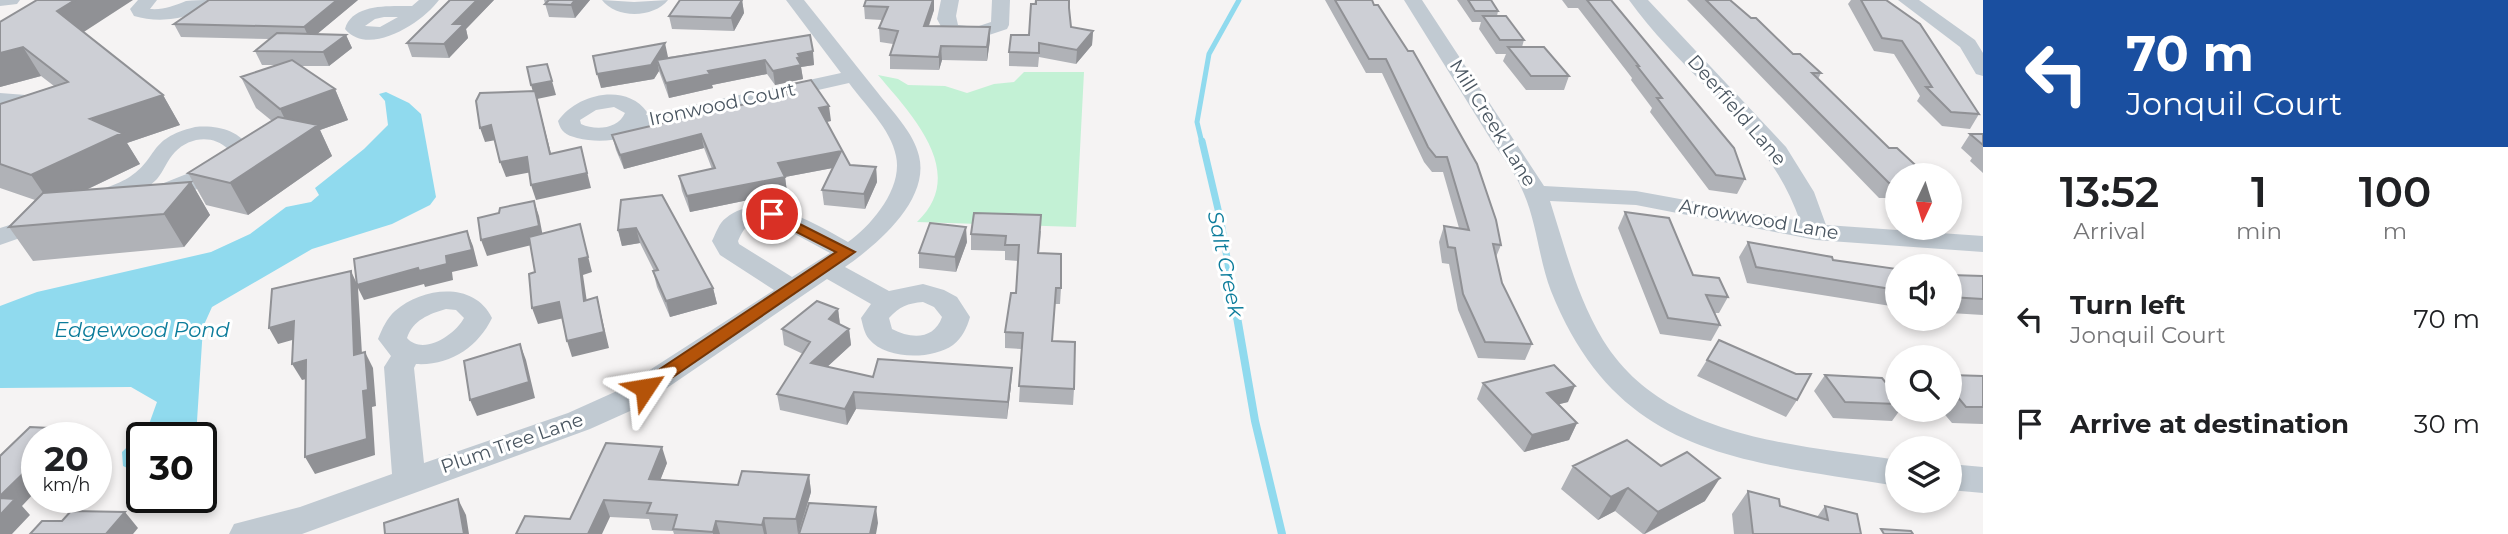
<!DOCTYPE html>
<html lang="en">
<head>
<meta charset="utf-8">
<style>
	:root { --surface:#fff; --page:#f6f6f6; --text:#202124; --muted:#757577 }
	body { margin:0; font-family:Montserrat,sans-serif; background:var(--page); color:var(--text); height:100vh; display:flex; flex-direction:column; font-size:26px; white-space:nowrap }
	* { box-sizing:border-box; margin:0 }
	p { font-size:23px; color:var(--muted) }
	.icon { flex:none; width:38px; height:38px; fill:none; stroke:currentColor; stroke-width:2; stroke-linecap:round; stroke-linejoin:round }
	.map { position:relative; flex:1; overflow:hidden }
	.sheet { display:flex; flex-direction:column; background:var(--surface); width:525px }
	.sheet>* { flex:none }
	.banner { background:#1a4fa0; color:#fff; overflow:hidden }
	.needle { width:46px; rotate:184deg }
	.tools { position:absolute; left:1885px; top:163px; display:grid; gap:14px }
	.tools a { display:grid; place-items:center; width:77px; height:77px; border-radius:50%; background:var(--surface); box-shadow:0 4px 10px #0003; font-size:35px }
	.speed { position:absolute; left:21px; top:422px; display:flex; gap:14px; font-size:35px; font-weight:700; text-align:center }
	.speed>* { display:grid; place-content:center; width:91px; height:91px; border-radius:50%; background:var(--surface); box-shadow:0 4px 10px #0003; line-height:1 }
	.speed small { font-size:18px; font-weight:400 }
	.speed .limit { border:4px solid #111; border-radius:10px; background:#fff; color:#111 }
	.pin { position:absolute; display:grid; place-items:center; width:60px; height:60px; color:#fff; margin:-30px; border:4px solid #fff; border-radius:50%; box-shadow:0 2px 7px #0007 }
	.me { position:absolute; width:77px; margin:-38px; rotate:57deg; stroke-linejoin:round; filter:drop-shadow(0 0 5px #0008) }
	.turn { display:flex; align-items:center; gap:24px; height:147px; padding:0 28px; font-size:32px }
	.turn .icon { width:91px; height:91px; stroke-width:2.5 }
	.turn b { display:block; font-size:49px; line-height:60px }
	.eta { display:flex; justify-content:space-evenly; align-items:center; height:119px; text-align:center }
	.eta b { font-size:42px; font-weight:600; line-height:49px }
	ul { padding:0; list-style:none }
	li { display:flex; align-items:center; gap:21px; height:105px; padding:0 28px }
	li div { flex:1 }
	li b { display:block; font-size:26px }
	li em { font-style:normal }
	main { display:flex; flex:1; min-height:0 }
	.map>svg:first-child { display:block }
	.green { fill:#c3f1d5 }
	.water { fill:#90daee }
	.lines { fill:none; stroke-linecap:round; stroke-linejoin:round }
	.stream-far2 { stroke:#90daee; stroke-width:5 }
	.stream-far1 { stroke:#90daee; stroke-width:7 }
	.stream { stroke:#90daee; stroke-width:8 }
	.street { fill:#c1cad2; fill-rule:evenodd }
	.wall { fill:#b0b2b7 }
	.shaded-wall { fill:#909195 }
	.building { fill:#cdcfd5; stroke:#909195; stroke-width:2 }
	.route { fill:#b45309; stroke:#753606; stroke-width:2 }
	.labels { text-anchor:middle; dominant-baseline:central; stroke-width:6; stroke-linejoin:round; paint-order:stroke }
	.street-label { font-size:19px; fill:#4a5661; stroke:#fff }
	.water-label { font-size:21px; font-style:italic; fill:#0c7c9b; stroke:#fff }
</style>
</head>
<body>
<main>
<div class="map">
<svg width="1983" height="534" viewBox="0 0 1983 534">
	<rect width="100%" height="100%" fill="#f5f3f3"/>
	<path class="green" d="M1024,72H1084L1076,227L917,222C969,173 911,114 878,75L898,79L908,85L945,86L967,93L994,84L1014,82Z"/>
	<path class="water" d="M386,92L409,103L421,114L436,197L430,205L392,224L312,249L212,307L203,327L196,437L142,438V475L123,466L122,452L148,427L157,402L131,387L0,388V306L37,292L211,252L250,234L286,207L311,202L319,195L315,188L364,149L388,125L385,101L379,94Z"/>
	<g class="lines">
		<path class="stream-far2" d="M1202,143L1197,122L1209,54L1239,0"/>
		<path class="stream-far1" d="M1202,141L1221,222L1237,318"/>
		<path class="stream" d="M1237,317L1255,421L1282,534"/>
		<path class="street" d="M0,0H20L17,4L0,6Z
			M138,0H157L150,9C164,10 173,6 186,1C193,0 202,0 210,0C193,21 158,23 134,16L130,9Z
			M419,0H439C423,22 369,58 345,29C352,3 390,6 412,6ZM384,17H398L380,27L365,26L375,19Z
			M602,0L634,2L668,0C654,18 616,19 602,0Z
			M786,0H804C829,31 853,62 878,93C892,111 914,133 919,156C930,200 877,245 845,267L889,291L923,284L944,290L957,297L970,317C967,328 962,338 953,345C932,360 886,360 869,339C864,333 863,325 861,318L871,304L827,279L639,407L590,429L302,534H229L234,524L300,507L392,474L384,367L391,356L378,339C382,329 387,318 395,311C423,287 474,281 492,318C478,347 450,366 416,364L414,368L424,463L568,413L617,391L774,290L720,255L712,241C716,233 719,223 726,218C760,189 816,224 848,242C872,225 903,188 896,156C891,129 864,104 849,83L652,128C640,128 637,132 627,136C610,142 594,142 577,138C566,135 561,132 558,121C576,94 626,82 647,112L646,115L652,114L841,73ZM614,107L625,113C618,129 596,131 581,124L580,120L596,110ZM762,222L791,232L830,253L792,277L739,244L738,241C744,228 747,223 762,222ZM923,302L934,307L942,317C934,340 911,339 892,329L889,318C899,307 908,303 923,302ZM446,309L456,310L464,318C455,335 423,356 407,338C413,320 429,314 446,309Z
			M941,0H959L956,16L958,25L976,27L991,22L992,0H1010L1009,25L1007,29L977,39L945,34L937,19Z
			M1404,0H1422L1544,186L1636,191L1800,221C1768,128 1684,77 1629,0H1648L1786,147L1814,192L1826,225L1983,236V252L1816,240L1636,205L1550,201C1565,248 1577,297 1603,340C1664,439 1794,444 1897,460V486C1741,460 1618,458 1551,291C1539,260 1537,224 1524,194C1516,173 1500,154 1488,135C1460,90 1432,45 1404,0Z
			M1898,0H1919L1975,40L1983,53V76L1976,74L1960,47Z
			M0,93L26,95L34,106L8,127L0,129V112L9,106L0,105Z
			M195,127C218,125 238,130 251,149C235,172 178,206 149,199L146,194L149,189L194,171L228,149C213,134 189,137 175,152C167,160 164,171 157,179C142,194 109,211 88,206L85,201C93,190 115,186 128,178C160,158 146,139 195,127Z
			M45,214L54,216L57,221L54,226L0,245V228Z
			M1950,464L1983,467V493L1950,490Z"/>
	</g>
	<path class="wall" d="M358,0L317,34L346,35L352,48L329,66H300L335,89L348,120L320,130L332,156L248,215L206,205L188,173L272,121L256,108L241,77L278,65H262L255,51L270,39L181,37L174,24Z
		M450,0H494L466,29L468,38L449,58L412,57L407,43Z
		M544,0H590L575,18L549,17Z
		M742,0L744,13L734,31L672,29L669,16Z
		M1035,0H1069V10L1071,27L1093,31L1092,45L1076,64L1039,57L1038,67L1009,66V52L1029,35Z
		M1325,0H1372L1501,245L1496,257L1502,283L1532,344L1525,360L1478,358L1458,310L1449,264L1442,263L1439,242L1444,226L1459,228L1443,172H1432L1424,162L1382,73H1366Z
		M1457,0H1491L1498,11L1497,16L1524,40L1522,47L1569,76L1564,90H1526L1503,61L1506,54H1496L1479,29L1481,22H1472Z
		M1562,0H1611L1745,179L1737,194L1709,190L1650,112L1652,108L1631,80L1632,78L1578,8H1568Z
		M1687,0H1730L1793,54L1821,73L1818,79L1897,175V204L1891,198H1879Z
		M1851,0H1886L1979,114L1970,129L1942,126L1917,101L1920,96L1894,54L1874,51L1848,4Z
		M864,6L934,10L929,26L990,27V40L987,61L942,60L939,70L890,69V55L893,44L880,42L879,28L882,20L865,19Z
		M0,22L83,32L163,95L180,125L127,143L140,164L86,190L191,182L210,215L184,247L33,261L9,227L35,200L0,188V104L54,86L41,76L0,87Z
		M810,35L814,65L801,67L803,79L775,85L767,74L712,85L713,88L669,98L659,71L654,79L601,88L668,57Z
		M783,86L831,121L826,122L850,165L876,167L877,182L865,209L824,205L822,190L833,168L785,177L787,192L690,212L682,191L679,176L712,169L704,148L624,169L616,150L612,135L785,95Z
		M1970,134H1983V173L1970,161L1972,158L1961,148Z
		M621,200L713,288L717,304L670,317L657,287L653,271H654L640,243L622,246L618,230Z
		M1625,212L1693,275L1728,297L1719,313H1715L1720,325L1711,341L1660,334L1618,228Z
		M1041,231L1039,253L1061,288L1060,304H1055L1052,341L1074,389L1073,405L1019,402L1022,349L1005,348V332L1016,293L1018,261L1005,260V251L971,250V234Z
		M967,242L956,272L919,268V253Z
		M1748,242L1833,260L1897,269V307L1747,283L1739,257Z
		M1950,275L1983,276V315L1950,313Z
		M838,309L840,325L849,329L851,345L827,367L873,377L1012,368L1011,385L1007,419L856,409L847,425L780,410L777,394L803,354L784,345L782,329Z
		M1707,360L1797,400L1786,417L1697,376Z
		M1825,375L1897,396V410H1900L1892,421L1833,418L1814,391Z
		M1950,375L1983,376V424L1952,423L1941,410H1950Z
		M1483,383L1568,402L1559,404L1577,423L1569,440L1524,452L1477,399Z
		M667,463L660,480L738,485L809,475L811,492L799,534H674L673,531L652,530L649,519L610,517L570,519Z
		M1573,466L1705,501L1645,534H1643L1615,511L1598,520L1561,489Z
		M1748,491L1780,506L1817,517L1825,506L1861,534H1734L1732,514Z"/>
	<path class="shaded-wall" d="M75,0H133L73,39L57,11Z
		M337,0H358L310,40L304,27Z
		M477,0H494L466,29L468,38L449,58L444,44L453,24Z
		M575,0H590L575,18L571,5Z
		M742,0L744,13L734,31L731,18Z
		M933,0H934V10L924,39V26Z
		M990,27V40L987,61V47Z
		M1093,31L1092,45L1076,64L1077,50Z
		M346,35L352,48L329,66L323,52Z
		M665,43L668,57L661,69L657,60L659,71L654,79L601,88L597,74Z
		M941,46L942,60L939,70V57Z
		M23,47L41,76L0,87V53Z
		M813,51L814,65L801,67L803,79L775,85L773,71L797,58L798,54Z
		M765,60L767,74L712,85L713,88L669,98L666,83L708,71Z
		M552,81L556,95L537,99L555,169L531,85Z
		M335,89L348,120L320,130L332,156L248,215L230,183L295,140L280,109Z
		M163,95L180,125L127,143L140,164L52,206L31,175L90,119Z
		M829,106L831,121L821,123L819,108Z
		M491,125L496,140L485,142L480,128Z
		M701,134L704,148L624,169L620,155Z
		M581,147L591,188L536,200L531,185Z
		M841,151L843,166L785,177L787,192L690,212L687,196L778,163Z
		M527,157L532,172L506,177L500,162Z
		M876,167L877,182L865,209L864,194Z
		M191,182L210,215L184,247L164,214Z
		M534,201L539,216L544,242L487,256L481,240Z
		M580,224L592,272L583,275L589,316L584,301L579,259Z
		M966,227L967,242L956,272L955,257Z
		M636,228L640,243L622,246L618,230Z
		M467,231L473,246L478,266L452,272L453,280L425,287L424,284L364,300L358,288L363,371L354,355L351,271L357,284L446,256Z
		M713,288L717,304L670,317L666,301Z
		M597,297L609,348L572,357L567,341Z
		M559,302L564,318L538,324L532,308Z
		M838,309L840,325L829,319Z
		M294,321L303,337L278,344L269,328Z
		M849,329L851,345L814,379L811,363Z
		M520,344L526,360L535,398L477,416L470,400Z
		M365,352L373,368L376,406L372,407L375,455L315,474L305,457L363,391Z
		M306,360L315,377L302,380L292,364Z
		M1012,368L1011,385L1007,419L1008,402Z
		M1575,386L1568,402L1540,409L1547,393Z
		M854,392L856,409L847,425L845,409Z
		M1577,423L1569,440L1524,452L1532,435Z
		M68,429L74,438H59Z
		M662,447L667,463L654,496L649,479Z
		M37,460V490L22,506L30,515L12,534H0V496Z
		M809,475L811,492L798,534L796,519Z
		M1720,478L1705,501L1644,534L1658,512Z
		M1628,488L1615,511L1598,520L1611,497Z
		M458,499L466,515L469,534H464Z
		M604,500L610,517L602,534H588Z
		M876,507L878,523L876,534H870Z
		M125,512L138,528L133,534H106Z
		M764,518L767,534H764L762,525Z
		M716,521L720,534H713V532Z"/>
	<path class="building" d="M37,0H75L57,11L163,95L90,119L122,133L31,175L0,164V104L68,82L23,47L0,53V22Z
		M209,0H337L304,27L174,24Z
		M450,0H477L453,24H464L444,44L407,43Z
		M549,0H575L571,5L545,4Z
		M680,0H742L731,18L669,16Z
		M866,0H933L924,26L990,27L987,47L941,46L939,57L890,55L898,31L879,28L888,7L864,6Z
		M1036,0H1069V8L1071,27L1093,31L1077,50L1039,43V53L1009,52L1011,35H1029L1031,4H1036Z
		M1335,0H1372L1374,5H1378L1408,51H1413L1425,72L1477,164L1496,220L1501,245L1493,244L1502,283L1532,344L1485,342L1463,294L1455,248L1448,247L1444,226L1469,230L1447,157H1436L1428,147L1386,59H1369Z
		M1468,0H1491L1498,11H1475Z
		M1587,0H1611L1734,148L1745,179L1716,175L1657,98H1662L1637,66H1639Z
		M1706,0H1730L1751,18H1756L1793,54H1800L1821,73H1812L1889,148H1897L1926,175H1897V183H1889Z
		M1861,0H1886L1920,24L1979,114L1951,112L1926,87H1932L1902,41L1882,38Z
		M1483,16H1506L1524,40H1500Z
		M277,33L346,35L323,52L255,51Z
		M810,35L813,51L798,54L800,57L797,58L801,65L773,71L765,60L708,71L710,74L666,83L657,60Z
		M665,43L651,65L597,74L593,56Z
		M1508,47H1544L1569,76H1531Z
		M292,60L335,89L280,109L241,77Z
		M547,64L552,81L531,85L527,67Z
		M811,80L829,106L819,108L850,165L876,167L864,194L822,190L841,151L778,163L785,177L687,196L679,176L715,168L701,134L620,155L612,135L789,94L783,86Z
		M535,91L550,154L581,147L587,173L531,185L527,157L500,162L491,125L480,128L476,101L480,93Z
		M278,117L318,125L230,183L188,173Z
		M1970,134H1983V145Z
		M191,182L164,214L9,227L43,193Z
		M662,195L713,288L666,301L653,271L658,270L636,228L618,230L621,200Z
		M534,201L539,226L481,240L478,218L499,213L500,208Z
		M1625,212L1669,218L1693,275L1719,278L1728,297L1706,295L1720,325L1668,318Z
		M974,213L1041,215L1038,253L1061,254V288H1056L1052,341L1075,342L1074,389L1019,386L1023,333L1005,332L1011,293H1016L1019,245H1005L1006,236L971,234Z
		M930,223L966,227L955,257L919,253Z
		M580,224L588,257L579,259L584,301L597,297L604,332L567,341L559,302L532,308L529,274L535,272L529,237Z
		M467,231L472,250L446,256L447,264L419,271L418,268L357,285L354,259Z
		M1748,242L1832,257L1833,260L1897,269V290L1756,267Z
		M351,271L354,355L365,352L368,390L363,391L367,439L305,457L306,360L292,364L294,321L269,328L272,289Z
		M1950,275L1983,276V299L1950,297Z
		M817,301L838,309L829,319L849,329L811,363L873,377L878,359L1012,368L1008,402L854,392L845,409L777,394L810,342L782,329Z
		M1719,340L1796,374H1811L1797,400L1707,360Z
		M520,344L529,382L470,400L464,361Z
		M1554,365L1575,386L1547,393L1577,423L1532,435L1483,383Z
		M1825,375L1882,378L1897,396V404L1845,402Z
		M1950,375L1983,376V407H1966L1950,388Z
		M30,427L68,429L59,438H37V460L0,496V456Z
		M1627,440L1661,466L1687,452L1720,478L1658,512L1628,488L1611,497L1573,466Z
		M606,443L662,447L649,479L738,485L742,471L809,475L796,519L764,518L762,525L716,521L713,532L673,529L677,515L647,513L651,503L604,500L588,534H516L525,516L570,519Z
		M1748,491L1779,499L1780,506L1828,520L1825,506L1857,514L1861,534H1753Z
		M0,498L15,499L0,515Z
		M458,499L464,534H385L384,523Z
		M809,503L876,507L870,534H799Z
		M71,511L125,512L106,534H30L42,521H62Z
		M1881,529L1911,531L1913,534H1884Z"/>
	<path class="route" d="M772,210L855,252L651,392H639L636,388L639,383L836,252L767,217L765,214Z"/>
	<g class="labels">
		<g class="street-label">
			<text transform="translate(722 104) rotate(-12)">Ironwood Court</text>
			<text transform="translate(1737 110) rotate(49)">Deerfield Lane</text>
			<text transform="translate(1493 123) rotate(58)">Mill Creek Lane</text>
			<text transform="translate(1759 219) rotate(10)">Arrowwood Lane</text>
			<text transform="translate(512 443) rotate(-19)">Plum Tree Lane</text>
		</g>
		<g class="water-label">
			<text transform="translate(1226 264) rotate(78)">Salt Creek</text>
			<text x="142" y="329">Edgewood Pond</text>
		</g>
	</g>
</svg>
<div class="tools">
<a><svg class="needle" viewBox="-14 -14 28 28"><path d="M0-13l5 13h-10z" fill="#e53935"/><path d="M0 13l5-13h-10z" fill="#757577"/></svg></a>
<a><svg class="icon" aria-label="sound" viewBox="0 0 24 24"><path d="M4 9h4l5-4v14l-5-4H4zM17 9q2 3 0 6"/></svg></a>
<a><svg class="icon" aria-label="search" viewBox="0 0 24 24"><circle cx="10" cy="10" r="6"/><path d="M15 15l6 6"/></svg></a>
<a><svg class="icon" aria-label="layers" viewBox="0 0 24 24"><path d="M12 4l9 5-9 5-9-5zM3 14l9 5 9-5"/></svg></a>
</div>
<div class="speed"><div>20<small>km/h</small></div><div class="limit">30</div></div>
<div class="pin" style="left:772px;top:214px;background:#d93025"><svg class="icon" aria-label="arrive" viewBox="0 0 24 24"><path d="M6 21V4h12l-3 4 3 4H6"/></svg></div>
<svg class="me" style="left:645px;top:388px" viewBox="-20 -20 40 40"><path d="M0-17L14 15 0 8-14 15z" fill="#b45309" stroke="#fff" stroke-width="4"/></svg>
</div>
<section class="sheet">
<div class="banner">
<div class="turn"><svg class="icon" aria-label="left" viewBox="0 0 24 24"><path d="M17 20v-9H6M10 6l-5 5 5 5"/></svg><div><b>70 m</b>Jonquil Court</div></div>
</div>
<div class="eta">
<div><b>13:52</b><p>Arrival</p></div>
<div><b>1</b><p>min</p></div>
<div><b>100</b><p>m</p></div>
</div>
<ul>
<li><svg class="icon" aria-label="left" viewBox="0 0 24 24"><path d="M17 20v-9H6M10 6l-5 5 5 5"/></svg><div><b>Turn left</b><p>Jonquil Court</p></div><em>70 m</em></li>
<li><svg class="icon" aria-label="arrive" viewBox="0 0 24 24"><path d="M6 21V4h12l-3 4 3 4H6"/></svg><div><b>Arrive at destination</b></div><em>30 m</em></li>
</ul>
</section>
</main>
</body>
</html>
